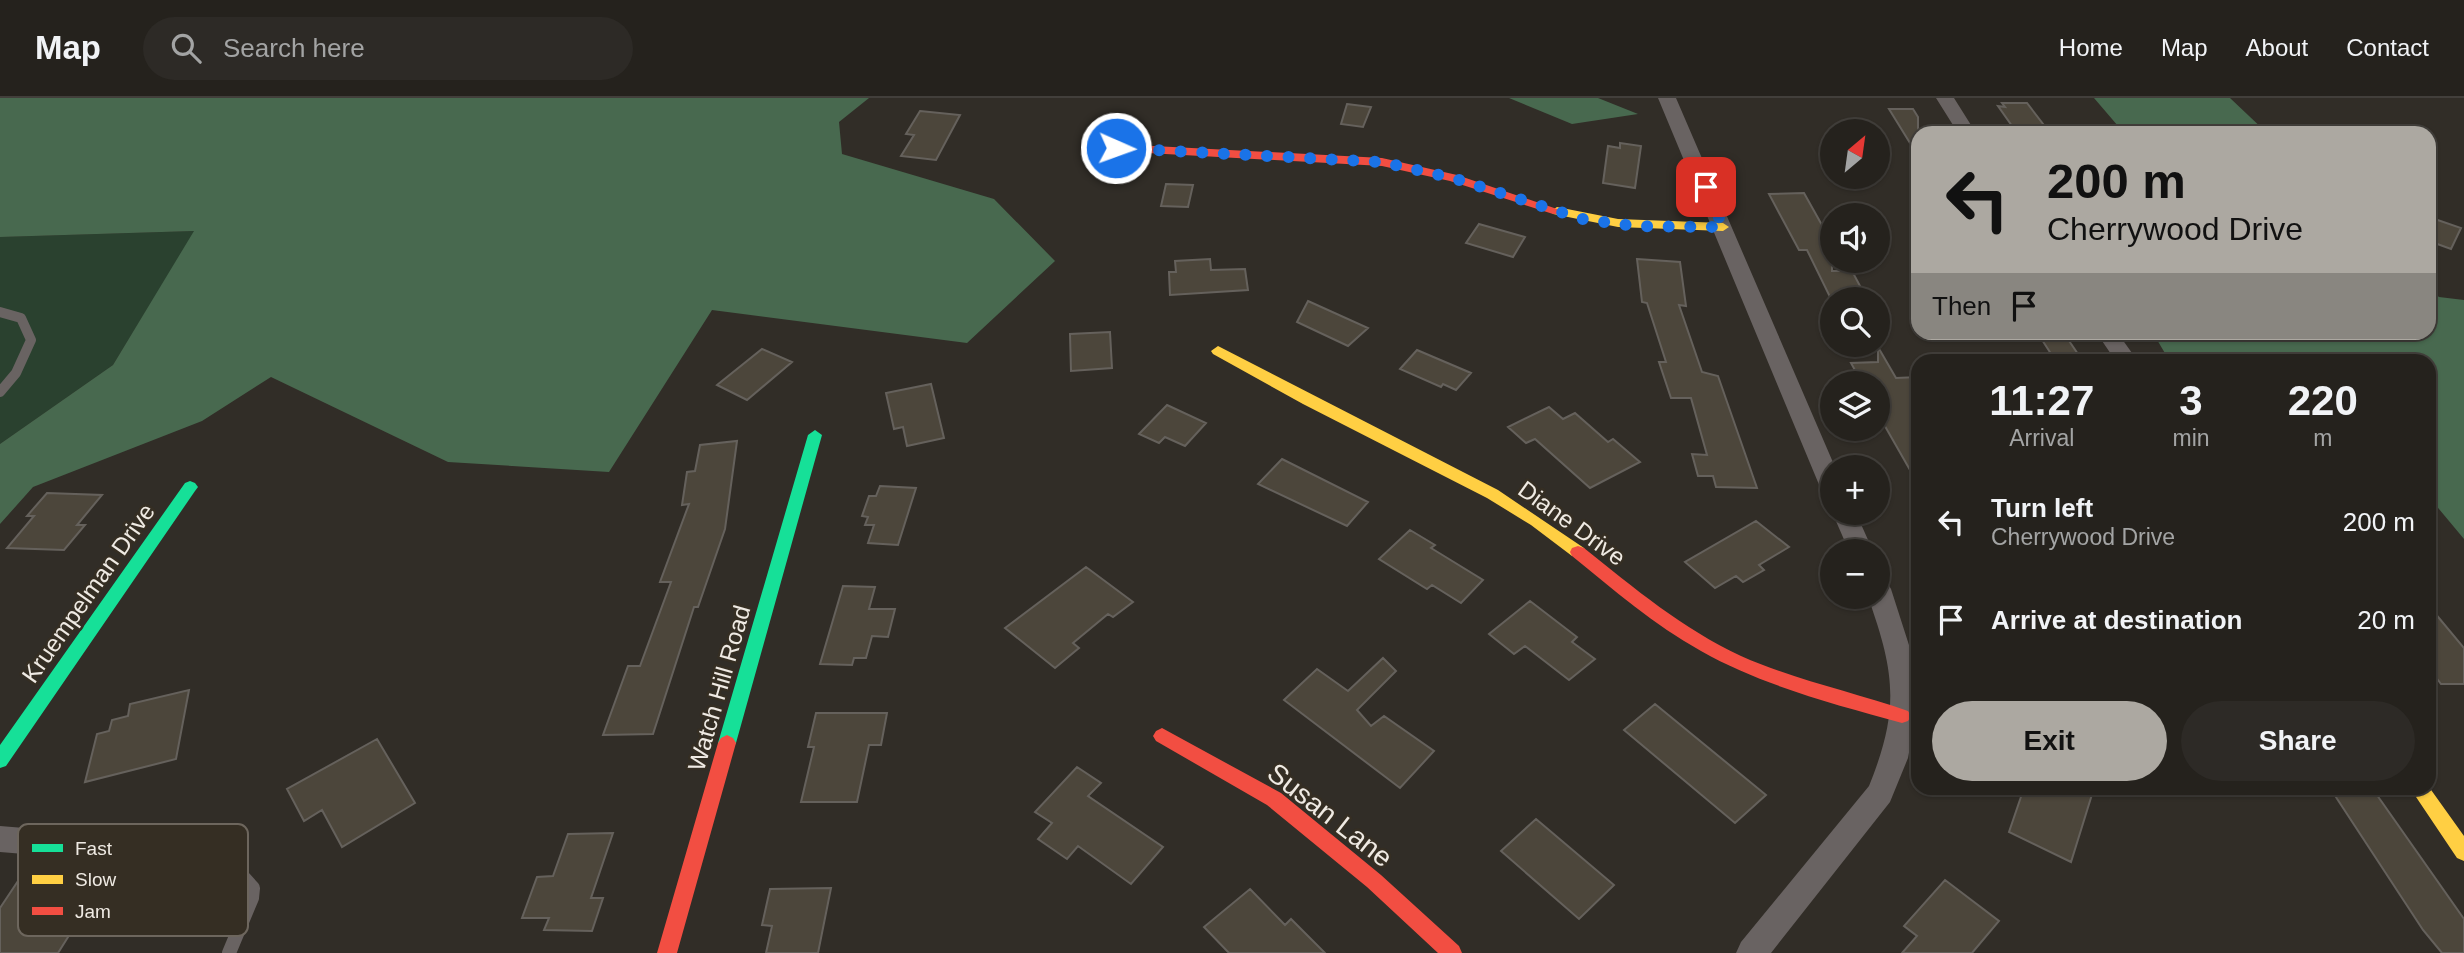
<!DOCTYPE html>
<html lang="en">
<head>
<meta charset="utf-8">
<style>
	:root { --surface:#25221d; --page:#2d2a26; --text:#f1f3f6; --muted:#a3a4a4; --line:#423f3b; --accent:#aca8a1 }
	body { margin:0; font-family:Arial,sans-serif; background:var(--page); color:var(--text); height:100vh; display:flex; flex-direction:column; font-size:26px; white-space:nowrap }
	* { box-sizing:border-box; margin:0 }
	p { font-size:23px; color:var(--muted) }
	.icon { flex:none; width:38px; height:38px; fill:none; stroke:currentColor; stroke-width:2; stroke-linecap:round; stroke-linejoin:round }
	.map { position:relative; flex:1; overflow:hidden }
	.sheet { position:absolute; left:1911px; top:256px; width:525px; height:441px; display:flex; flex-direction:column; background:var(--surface); border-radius:21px; box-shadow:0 2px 5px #0004,0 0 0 2px var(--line) }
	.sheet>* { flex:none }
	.guide { position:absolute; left:1911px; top:28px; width:525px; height:214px; border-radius:21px; box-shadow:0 2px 5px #0004,0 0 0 2px var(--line); background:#aca8a1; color:#111; overflow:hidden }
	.needle { width:46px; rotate:29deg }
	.tools { position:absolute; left:1820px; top:21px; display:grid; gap:14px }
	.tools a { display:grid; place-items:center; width:70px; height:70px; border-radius:50%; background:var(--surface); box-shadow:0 2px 5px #0004,0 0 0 2px var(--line); font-size:35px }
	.pin { position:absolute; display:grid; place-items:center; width:60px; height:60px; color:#fff; margin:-30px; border-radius:14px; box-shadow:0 4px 10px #0006 }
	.me { position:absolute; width:77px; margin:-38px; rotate:92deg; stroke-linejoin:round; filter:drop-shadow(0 0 5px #0008) }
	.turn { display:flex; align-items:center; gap:24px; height:147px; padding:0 21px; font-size:32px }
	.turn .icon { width:91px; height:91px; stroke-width:2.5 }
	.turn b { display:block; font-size:49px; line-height:60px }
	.then { display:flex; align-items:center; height:66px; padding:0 21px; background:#0003; gap:14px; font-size:26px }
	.eta { display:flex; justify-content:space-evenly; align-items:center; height:119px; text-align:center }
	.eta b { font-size:42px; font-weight:800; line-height:49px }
	.button { display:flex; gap:14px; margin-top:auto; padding:14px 21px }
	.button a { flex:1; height:80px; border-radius:42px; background:var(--accent); color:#111; font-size:28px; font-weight:800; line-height:80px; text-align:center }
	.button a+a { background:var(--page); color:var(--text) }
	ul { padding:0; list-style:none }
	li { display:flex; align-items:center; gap:21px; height:98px; padding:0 21px }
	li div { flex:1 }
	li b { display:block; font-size:26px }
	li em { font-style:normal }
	header { display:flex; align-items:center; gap:42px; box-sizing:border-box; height:98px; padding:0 35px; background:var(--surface); border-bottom:2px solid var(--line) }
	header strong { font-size:33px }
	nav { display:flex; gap:38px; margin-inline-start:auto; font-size:24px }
	.search { width:490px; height:63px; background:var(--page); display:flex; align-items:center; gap:18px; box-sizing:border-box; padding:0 24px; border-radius:38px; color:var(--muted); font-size:26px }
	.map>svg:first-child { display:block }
	.green { fill:#2a412f }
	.forest { fill:#48694f }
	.building { fill:#4c463b; stroke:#65615c; stroke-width:2 }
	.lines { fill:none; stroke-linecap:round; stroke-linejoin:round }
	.lane-far1 { stroke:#696362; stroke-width:10 }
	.lane { stroke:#696362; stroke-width:14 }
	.street { fill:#696362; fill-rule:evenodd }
	.fast { fill:#16e098; fill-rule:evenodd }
	.slow { fill:#ffcf43; fill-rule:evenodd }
	.jam { fill:#f24e42; fill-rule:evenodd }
	.route { stroke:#1a73e8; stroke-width:12; stroke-dasharray:0 21.6 }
	.labels { text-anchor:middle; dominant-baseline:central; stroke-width:5; stroke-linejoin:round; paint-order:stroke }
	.street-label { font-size:24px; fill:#efeae3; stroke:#352e23 }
	.near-street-label { font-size:28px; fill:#efeae3; stroke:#352e23 }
	.key { fill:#352e23; stroke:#6d665d; stroke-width:2 }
	.key-label { font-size:19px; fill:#efeae3 }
</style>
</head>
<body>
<header>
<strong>Map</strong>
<div class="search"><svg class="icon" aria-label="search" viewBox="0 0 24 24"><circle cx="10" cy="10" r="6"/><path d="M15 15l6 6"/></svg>Search here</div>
<nav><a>Home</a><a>Map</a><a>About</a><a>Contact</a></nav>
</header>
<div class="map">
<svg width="2464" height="855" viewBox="0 0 2464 855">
	<rect width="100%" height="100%" fill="#312d27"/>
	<path class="green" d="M195,133L113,267L0,346V139Z"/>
	<path class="forest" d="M0,0H869L839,24L842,56L994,101L1055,163L967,245L712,212L609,374L448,364L271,279L202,323L33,389L0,426V346L113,267L194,133L0,139Z
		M1509,0H1598L1638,16L1572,26Z
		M2094,0H2230L2267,35H2124Z
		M2429,190L2439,199L2464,202V441L2429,399V262H2169L2153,235L2429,234Z"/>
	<path class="building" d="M2002,5H2027L2050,35H2017L1998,8L2005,9Z
		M1347,6L1371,9L1363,29L1341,26Z
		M1889,11H1913L1918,19V58Z
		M920,13L960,17L936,62L901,58L914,37L906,36Z
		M1620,45L1641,48L1635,90L1603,85L1608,48L1620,50Z
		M1166,86L1193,87L1188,109L1161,108Z
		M1804,95L1832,145V173H1852L1867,201L1832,203L1807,152H1799L1769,96Z
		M2429,119L2461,130L2451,151L2429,143Z
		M1479,126L1525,139L1513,159L1466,145Z
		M1210,161L1211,172L1245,171L1248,192L1170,197L1169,174H1176L1175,163Z
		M1637,161L1680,164L1686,208L1679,207L1702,274L1718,278L1757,390L1716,389L1713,378H1698L1692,356L1707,357L1691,300H1671L1659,264H1666L1647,205L1642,204Z
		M1308,203L1368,230L1348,248L1297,224Z
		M1110,234L1112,270L1071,273L1070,236Z
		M2037,234H2063L2082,262H2055Z
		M1878,249L1896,280L1918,279V386L1878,316V285H1862L1851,265L1878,264Z
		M762,251L792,264L747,302L717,287Z
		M1417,252L1471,275L1456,292L1443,286L1441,289L1400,271Z
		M931,286L944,340L907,348L903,329L894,331L886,295Z
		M1167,307L1206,325L1185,348L1165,339L1159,345L1139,336Z
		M1549,309L1563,321L1575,315L1608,344L1613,341L1640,364L1590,390L1535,341L1526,345L1508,329Z
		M737,343L725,431L698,509H694L653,636L603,637L628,568H640L671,484H660L689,406L682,407L687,374L695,373L700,347Z
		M1282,361L1368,404L1347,428L1258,386Z
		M880,388L916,390L898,447L868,445L874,427H865L868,419L862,418L869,398H876Z
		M47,395L102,397L77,427H85L64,452L7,450L34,418H27Z
		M1756,423L1789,449L1759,467L1764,472L1743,484L1736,478L1715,490L1685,464Z
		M1410,432L1435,447L1431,450L1483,482L1461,505L1432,487L1427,491L1379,461Z
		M1086,469L1133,504L1113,519L1108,516L1073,545L1079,550L1055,570L1005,530Z
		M843,488L875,489L869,511H895L888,539L872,538L866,560H854L852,567L820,566Z
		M1530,503L1577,539L1572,544L1595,561L1569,582L1525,548L1514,556L1489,536Z
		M2429,508L2464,550V586H2441L2429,570Z
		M1383,560L1396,573L1357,612L1371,628L1384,618L1434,653L1400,690L1284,602L1317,571L1348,593Z
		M189,592L176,661L85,684L97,636L109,633L112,622L128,618L130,606Z
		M1655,606L1766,697L1735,725L1624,632Z
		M816,615H887L881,647H869L857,704H801L814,649H808Z
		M377,641L415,705L342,749L322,712L304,723L287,691Z
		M1077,669L1101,685L1088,698L1163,749L1131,786L1078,748L1067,761L1038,741L1052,725L1035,714Z
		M2024,690H2094L2071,764L2009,734Z
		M2330,690H2372L2464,821V855H2442L2423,832Z
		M1536,721L1614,787L1579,821L1501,753Z
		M613,735L591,800H603L592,833L544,832L549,820H522L537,779L553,778L568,736Z
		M1945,782L1999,823L1972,855H1902L1917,838L1904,828Z
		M18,783L102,785L58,855H0V810Z
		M831,790L818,855H766L772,828L762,827L770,791Z
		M1250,791L1285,827L1291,821L1325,855H1229L1204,829Z"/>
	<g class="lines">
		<path class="lane-far1" d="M0,214L21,220L31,242L16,275L0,294"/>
		<path class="lane" d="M170,755L244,780L253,790L252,800L229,855"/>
		<path class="street" d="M1658,0H1676L1835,369H1832V398L1824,395L1820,389Z
			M1936,0H1954L1976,35H1958Z
			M2096,234H2117L2137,262H2115Z
			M1832,414L1856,415L1873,453H1849Z
			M1878,481L1887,484L1891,491L1917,572L1918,605L1908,660L1890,704L1771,855H1736L1741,844L1869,688C1900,611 1895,575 1868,499H1878Z
			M0,728L170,742L181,745L185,755L181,765L170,768L0,754Z"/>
		<path class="fast" d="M815,332L822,337L736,645L733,650L727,653L721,650L718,645L808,337Z
			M190,383L195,385L198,389L195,393L6,668L0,670V647L185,385Z"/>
		<path class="slow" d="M1557,109L1618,121L1723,125L1729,129L1723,133L1618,129L1553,116L1551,113Z
			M1218,248L1498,392L1584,450L1586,454L1584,458H1572L1531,427L1487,400L1303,306L1213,256L1211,253Z
			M2429,689L2464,738V763L2457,760L2410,690Z"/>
		<path class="jam" d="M1116,46L1382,60L1457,77L1563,113L1561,116H1553L1450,83L1382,68L1112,53L1110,50Z
			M1578,448L1584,450C1634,490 1683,531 1741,558C1795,582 1853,594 1908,613L1911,618L1908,623L1902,625C1834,606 1763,588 1701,553C1654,527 1614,492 1572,458L1570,454L1572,450Z
			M1162,630L1281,695L1381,777L1459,848L1462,855H1438L1367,789L1267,707L1156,643L1153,638L1156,633Z
			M727,637L733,640L736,645L677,855H657L718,645L721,640Z"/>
	</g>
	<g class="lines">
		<path class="route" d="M1116,50L1381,64L1453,80L1583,121L1634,128L1723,129L1706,89"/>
	</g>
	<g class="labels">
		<g class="street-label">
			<text transform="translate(1572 425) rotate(36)">Diane Drive</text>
			<text transform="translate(88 495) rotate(-55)">Kruempelman Drive</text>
			<text transform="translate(719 590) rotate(-74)">Watch Hill Road</text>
		</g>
		<g class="near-street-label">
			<text transform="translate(1330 717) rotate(38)">Susan Lane</text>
		</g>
	</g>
	<rect x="18" y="726" width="230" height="112" rx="10" class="key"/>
	<rect x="32" y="746" width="31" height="8" fill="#16e098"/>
	<rect x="32" y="777" width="31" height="9" fill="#ffcf43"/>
	<rect x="32" y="809" width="31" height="8" fill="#f24e42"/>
	<g class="key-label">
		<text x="75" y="757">Fast</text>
		<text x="75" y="788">Slow</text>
		<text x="75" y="820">Jam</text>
	</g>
</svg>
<div class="tools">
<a><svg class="needle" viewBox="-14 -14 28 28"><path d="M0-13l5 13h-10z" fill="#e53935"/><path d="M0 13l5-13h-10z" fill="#a3a4a4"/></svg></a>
<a><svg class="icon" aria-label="sound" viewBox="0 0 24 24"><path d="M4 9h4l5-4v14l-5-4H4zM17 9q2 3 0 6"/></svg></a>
<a><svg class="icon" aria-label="search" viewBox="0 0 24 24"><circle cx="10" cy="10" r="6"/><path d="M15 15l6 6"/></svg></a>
<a><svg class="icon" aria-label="layers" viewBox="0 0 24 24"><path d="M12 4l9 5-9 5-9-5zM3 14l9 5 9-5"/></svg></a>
<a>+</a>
<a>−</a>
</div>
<div class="pin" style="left:1706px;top:89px;background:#d93025"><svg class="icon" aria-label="arrive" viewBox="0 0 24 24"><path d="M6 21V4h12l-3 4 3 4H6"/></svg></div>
<svg class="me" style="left:1116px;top:50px" viewBox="-20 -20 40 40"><circle r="17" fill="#1a73e8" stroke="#fff" stroke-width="3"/><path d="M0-11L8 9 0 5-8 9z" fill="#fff"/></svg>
<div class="guide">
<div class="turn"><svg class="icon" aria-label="left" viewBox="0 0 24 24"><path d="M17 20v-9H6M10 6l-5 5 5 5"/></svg><div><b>200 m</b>Cherrywood Drive</div></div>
<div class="then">Then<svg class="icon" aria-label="arrive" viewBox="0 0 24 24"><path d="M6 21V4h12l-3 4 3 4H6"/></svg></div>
</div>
<section class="sheet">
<div class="eta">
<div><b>11:27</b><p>Arrival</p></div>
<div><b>3</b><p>min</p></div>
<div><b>220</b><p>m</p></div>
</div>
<ul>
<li><svg class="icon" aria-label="left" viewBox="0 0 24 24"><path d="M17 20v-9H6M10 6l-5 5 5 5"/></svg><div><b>Turn left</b><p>Cherrywood Drive</p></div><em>200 m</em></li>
<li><svg class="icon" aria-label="arrive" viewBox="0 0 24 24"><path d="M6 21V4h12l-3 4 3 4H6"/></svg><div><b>Arrive at destination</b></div><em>20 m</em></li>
</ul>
<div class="button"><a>Exit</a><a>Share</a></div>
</section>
</div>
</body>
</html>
